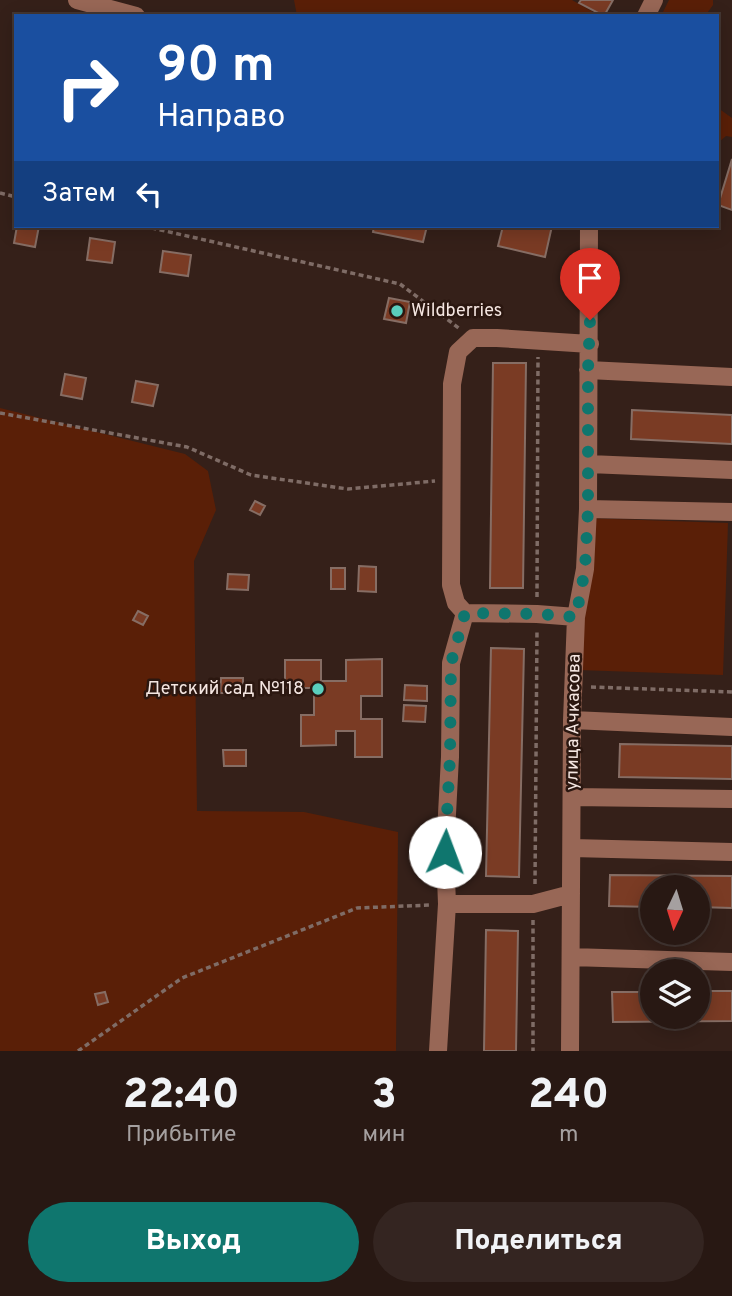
<!DOCTYPE html>
<html lang="ru">
<head>
<meta charset="utf-8">
<style>
	:root { --surface:#281813; --page:#342521; --text:#f1f3f6; --muted:#a5a0a0; --line:#443733; --accent:#0f766e }
	body { margin:0; font-family:Overpass,sans-serif; background:var(--page); color:var(--text); height:100vh; display:flex; flex-direction:column; font-size:26px; white-space:nowrap }
	* { box-sizing:border-box; margin:0 }
	p { font-size:23px; color:var(--muted) }
	.icon { flex:none; width:38px; height:38px; fill:none; stroke:currentColor; stroke-width:2; stroke-linecap:round; stroke-linejoin:round }
	.map { position:relative; height:1051px; overflow:hidden }
	.details { display:flex; flex-direction:column; background:var(--surface); flex:1 }
	.details>* { flex:none }
	.banner { position:absolute; left:14px; top:14px; width:705px; height:214px; border-radius:0px; box-shadow:0 4px 18px #0003,0 0 0 2px var(--line); background:#1a4fa0; color:#fff; overflow:hidden }
	.needle { width:46px; rotate:184deg }
	.fabs { position:absolute; left:640px; top:875px; display:grid; gap:14px }
	.fabs a { display:grid; place-items:center; width:70px; height:70px; border-radius:50%; background:var(--surface); box-shadow:0 4px 18px #0003,0 0 0 2px var(--line); font-size:35px }
	.pin { position:absolute; display:grid; place-items:center; width:60px; height:60px; color:#fff; margin:-72px -30px; border-radius:50% 50% 50% 0; rotate:-45deg; box-shadow:0 0 7px #0007 }
	.pin .icon { rotate:45deg }
	.me { position:absolute; width:77px; margin:-38px; rotate:2deg; stroke-linejoin:round; filter:drop-shadow(0 0 5px #0008) }
	.turn { display:flex; align-items:center; gap:24px; height:147px; padding:0 28px; font-size:32px }
	.turn .icon { width:91px; height:91px; stroke-width:2.5 }
	.turn b { display:block; font-size:49px; line-height:60px }
	.then { display:flex; align-items:center; height:66px; padding:0 28px; background:#0003; gap:14px; font-size:26px }
	.eta { display:flex; justify-content:space-evenly; align-items:center; height:119px; text-align:center }
	.eta b { font-size:42px; font-weight:800; line-height:49px }
	.button { display:flex; gap:14px; margin-top:auto; padding:14px 28px }
	.button a { flex:1; height:80px; border-radius:42px; background:var(--accent); color:#fff; font-size:28px; font-weight:800; line-height:80px; text-align:center }
	.button a+a { background:var(--page); color:var(--text) }
	.map>svg:first-child { display:block }
	.green { fill:#5a1f07 }
	.building { fill:#7a3b24; stroke:#866d64; stroke-width:2 }
	.lines { fill:none; stroke-linecap:round; stroke-linejoin:round }
	.path { stroke:#7f6c66; stroke-width:3.5; stroke-dasharray:5 3.5; stroke-linecap:butt }
	.minor { stroke:#986756; stroke-width:18 }
	.route { stroke:#0f766e; stroke-width:12; stroke-dasharray:0 21.6 }
	.poi-dot { fill:#5acebd; stroke:#2b1710; stroke-width:2.5 }
	.labels { text-anchor:middle; dominant-baseline:central; stroke-width:5; stroke-linejoin:round; paint-order:stroke }
	.poi-label { font-size:18px; fill:#f5e6e1; stroke:#2b1710; text-anchor:start }
	.street-label { font-size:18px; fill:#f5e6e1; stroke:#2b1710 }
</style>
</head>
<body>
<div class="map">
<svg width="732" height="1051" viewBox="0 0 732 1051">
	<rect width="100%" height="100%" fill="#352019"/>
	<path class="green" d="M294,0H572L600,16H297Z
		M669,0H713V5L705,16H661Z
		M718,108L732,118V137L726,136L718,143Z
		M0,408L185,454L208,471L216,510L194,561L197,811L304,812L398,832L396,1051H0Z
		M584,518L728,523L723,675L578,670Z"/>
	<path class="building" d="M581,0H613L604,16L579,3Z
		M732,159V210L718,205Z
		M17,226H39L35,247L14,243Z
		M374,226H427L423,242L373,232Z
		M503,226H552L545,257L498,246Z
		M90,238L115,242L112,263L87,260Z
		M163,251L191,255L188,276L160,272Z
		M389,298L410,302L406,323L384,319Z
		M493,363H526L523,588H490Z
		M65,374L86,378L82,399L61,395Z
		M136,381L158,385L153,406L132,402Z
		M632,410L732,415V444L631,439Z
		M255,501L265,506L260,515L250,510Z
		M359,566L376,567V592L358,591Z
		M331,568H345V589H331Z
		M228,574L249,575L248,590L227,589Z
		M138,611L148,616L143,625L133,620Z
		M491,648L524,649L519,877L486,876Z
		M382,659V696H361V719H382V757H355V731H336V745L301,746V715H314V688H285V660H321V681H346V660Z
		M221,678H243V693H220Z
		M405,685L427,686V701L404,700Z
		M404,705L426,706L425,722L403,721Z
		M620,744L732,746V779L619,777Z
		M223,750H246V766H224Z
		M610,875L732,876V908L698,907V887H653V907L609,906Z
		M486,930L518,931L516,1051H484Z
		M698,991H732V1021L613,1022L612,992H653V1017H698Z
		M105,992L108,1002L98,1005L95,994Z"/>
	<g class="lines">
		<path class="path" d="M0,193L16,197
			M143,226L400,284L460,329
			M0,413L187,447L251,475L348,489L435,481
			M537,597L538,357
			M591,687L732,692
			M535,884L537,630
			M533,920V1051
			M78,1051L182,978L357,908L431,905"/>
		<path class="minor" d="M77,0L136,16
			M646,16L654,0
			M588,370L732,377
			M589,464L732,470
			M588,509L732,512
			M465,613L537,614L576,617
			M572,720L732,727
			M572,797L732,799
			M572,848L732,852
			M447,904H533L571,894
			M571,957L732,962
			M438,1051L447,904L445,852L450,757L451,663L465,613L456,603L451,585L452,384L458,352L473,338H497L590,344
			M570,1051L572,720L576,617L585,569L588,509L589,226"/>
	</g>
	<g class="lines">
		<path class="route" d="M445,852L450,757L451,663L465,613L537,614L576,617L585,569L588,509V370L590,320"/>
	</g>
	<g class="poi-dot">
		<circle cx="397" cy="311" r="7"/>
		<circle cx="318" cy="689" r="7"/>
	</g>
	<g class="labels">
		<g class="poi-label">
			<text x="411" y="311">Wildberries</text>
			<text x="304" y="689" text-anchor="end">Детский сад №118</text>
		</g>
		<g class="street-label">
			<text transform="translate(574 722) rotate(-89)">улица Ачкасова</text>
		</g>
	</g>
</svg>
<div class="fabs">
<a><svg class="needle" viewBox="-14 -14 28 28"><path d="M0-13l5 13h-10z" fill="#e53935"/><path d="M0 13l5-13h-10z" fill="#a5a0a0"/></svg></a>
<a><svg class="icon" aria-label="layers" viewBox="0 0 24 24"><path d="M12 4l9 5-9 5-9-5zM3 14l9 5 9-5"/></svg></a>
</div>
<div class="pin" style="left:590px;top:320px;background:#d93025"><svg class="icon" aria-label="arrive" viewBox="0 0 24 24"><path d="M6 21V4h12l-3 4 3 4H6"/></svg></div>
<svg class="me" style="left:445px;top:852px" viewBox="-20 -20 40 40"><circle r="19" fill="#fff"/><path d="M0-13L10 11 0 6-10 11z" fill="#0f766e"/></svg>
<div class="banner">
<div class="turn"><svg class="icon" aria-label="right" viewBox="0 0 24 24"><path d="M7 20v-9h11M14 6l5 5-5 5"/></svg><div><b>90 m</b>Направо</div></div>
<div class="then">Затем<svg class="icon" aria-label="left" viewBox="0 0 24 24"><path d="M17 20v-9H6M10 6l-5 5 5 5"/></svg></div>
</div>
</div>
<section class="details">
<div class="eta">
<div><b>22:40</b><p>Прибытие</p></div>
<div><b>3</b><p>мин</p></div>
<div><b>240</b><p>m</p></div>
</div>
<div class="button"><a>Выход</a><a>Поделиться</a></div>
</section>
</body>
</html>
